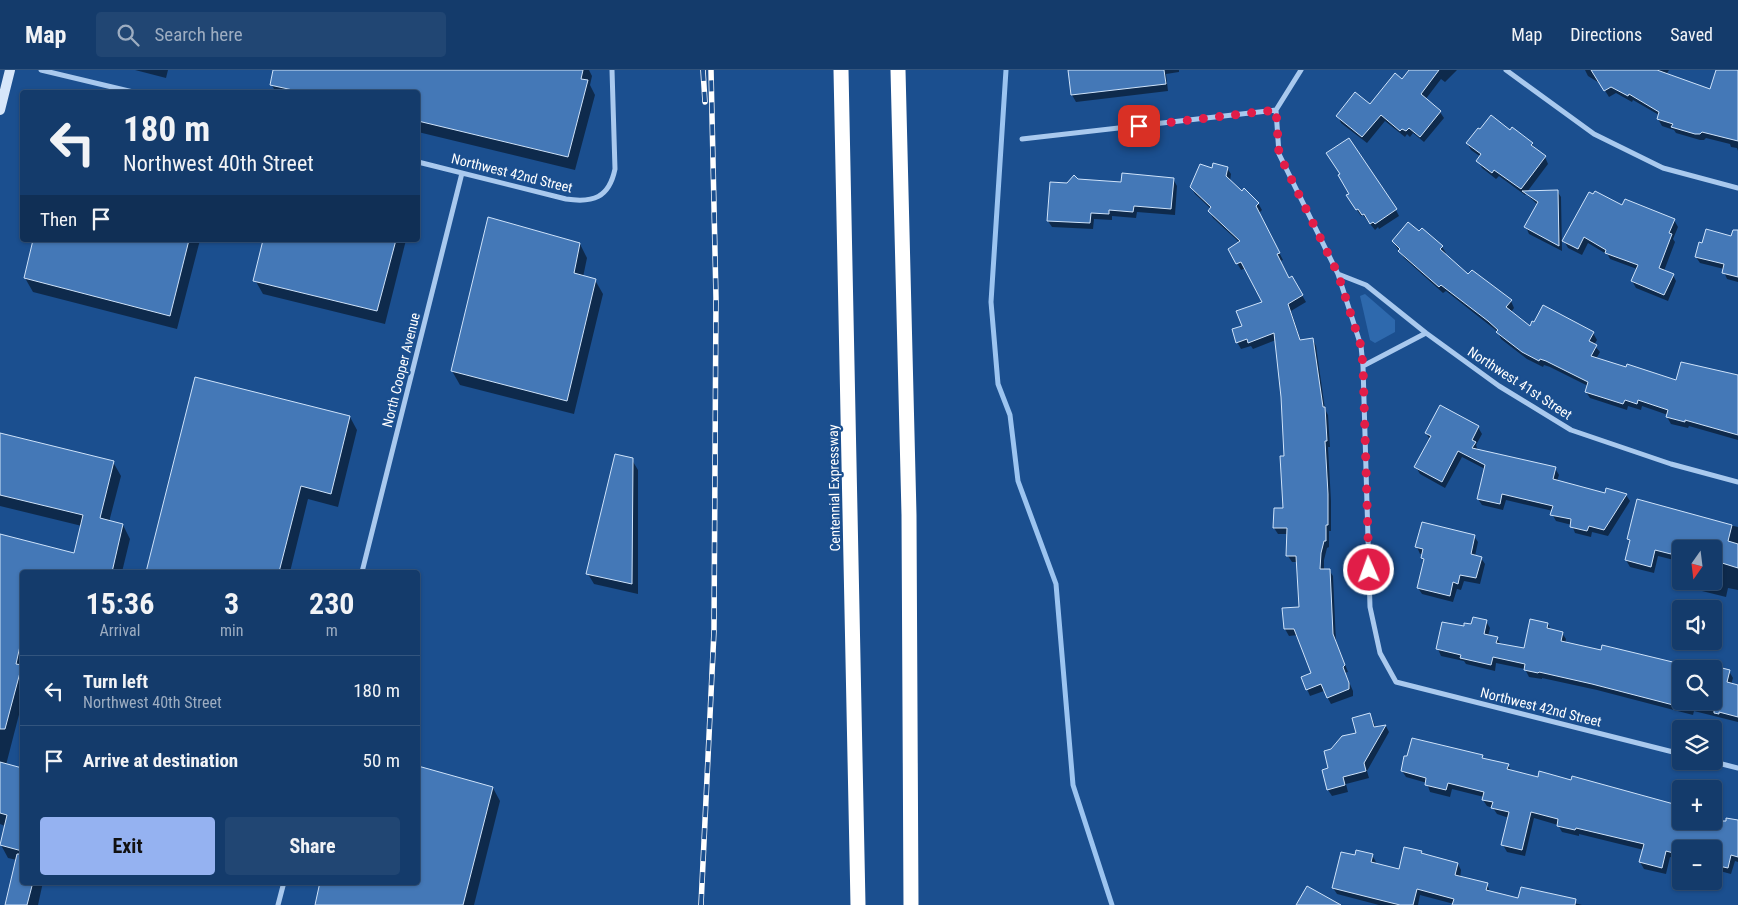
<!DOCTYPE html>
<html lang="en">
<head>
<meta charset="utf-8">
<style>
	:root { --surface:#143b6b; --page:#214673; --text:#f1f3f6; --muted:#9dadc1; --line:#33557e; --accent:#95b2f1 }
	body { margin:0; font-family:"Roboto Condensed",sans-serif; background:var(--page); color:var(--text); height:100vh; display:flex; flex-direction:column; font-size:19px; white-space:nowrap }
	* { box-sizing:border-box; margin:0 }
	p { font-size:16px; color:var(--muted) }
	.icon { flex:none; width:28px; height:28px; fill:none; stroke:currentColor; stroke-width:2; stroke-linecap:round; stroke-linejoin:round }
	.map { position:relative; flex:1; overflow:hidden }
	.drawer { position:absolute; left:20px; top:500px; width:400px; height:315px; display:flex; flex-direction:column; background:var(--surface); border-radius:5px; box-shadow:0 1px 4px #0004,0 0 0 1px var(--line) }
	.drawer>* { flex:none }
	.banner { position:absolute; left:20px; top:20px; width:400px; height:152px; border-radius:5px; box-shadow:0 1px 4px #0004,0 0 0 1px var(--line); background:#143b6b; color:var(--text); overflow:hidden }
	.needle { width:32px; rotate:194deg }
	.controls { position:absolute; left:1672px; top:470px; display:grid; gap:10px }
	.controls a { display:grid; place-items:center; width:50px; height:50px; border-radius:5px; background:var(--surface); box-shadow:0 1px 4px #0004,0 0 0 1px var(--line); font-size:25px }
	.pin { position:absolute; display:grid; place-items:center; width:42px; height:42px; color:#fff; margin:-21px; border-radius:10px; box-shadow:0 2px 8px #0006 }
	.me { position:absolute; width:55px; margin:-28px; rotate:358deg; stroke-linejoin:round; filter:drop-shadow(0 0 4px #0008) }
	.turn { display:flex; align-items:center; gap:18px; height:105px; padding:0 20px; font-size:22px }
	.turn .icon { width:65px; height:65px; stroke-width:2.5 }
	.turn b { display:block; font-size:35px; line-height:42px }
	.then { display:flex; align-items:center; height:48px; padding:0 20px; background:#0003; gap:10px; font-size:19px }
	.eta { display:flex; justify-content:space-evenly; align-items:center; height:85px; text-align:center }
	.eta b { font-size:30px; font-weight:700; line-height:35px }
	.primary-button { display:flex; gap:10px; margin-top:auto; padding:10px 20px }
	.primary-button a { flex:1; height:58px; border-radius:5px; background:var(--accent); color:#111; font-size:20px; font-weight:700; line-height:58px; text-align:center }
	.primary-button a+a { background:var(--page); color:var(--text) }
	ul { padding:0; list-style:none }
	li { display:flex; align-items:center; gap:15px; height:70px; padding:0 20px; border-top:1px solid var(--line) }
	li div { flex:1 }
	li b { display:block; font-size:19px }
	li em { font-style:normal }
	header { display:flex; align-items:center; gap:30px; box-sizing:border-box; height:70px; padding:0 25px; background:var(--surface); border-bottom:1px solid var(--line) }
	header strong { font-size:24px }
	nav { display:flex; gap:28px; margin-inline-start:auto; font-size:18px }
	.search { width:350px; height:45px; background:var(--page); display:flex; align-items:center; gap:12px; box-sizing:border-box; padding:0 18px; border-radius:5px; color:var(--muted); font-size:19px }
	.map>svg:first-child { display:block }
	.green { fill:#2e69ad }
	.shadow { fill:#0007 }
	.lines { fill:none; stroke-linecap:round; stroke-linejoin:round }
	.stream { stroke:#9cc4f0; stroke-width:5 }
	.building { fill:#4478b7; stroke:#cfe3fa }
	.street { stroke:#a9c9ee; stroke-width:5 }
	.secondary { stroke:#d6e6fa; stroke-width:10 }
	.highway { stroke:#fff; stroke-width:15 }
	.rail-casing { stroke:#fff; stroke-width:5.5 }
	.rail { stroke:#1b4f8f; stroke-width:4; stroke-dasharray:11; stroke-linecap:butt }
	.route { stroke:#e11d48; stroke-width:9; stroke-dasharray:0 16.2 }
	.labels { text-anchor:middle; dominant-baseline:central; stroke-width:4.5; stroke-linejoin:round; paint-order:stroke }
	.street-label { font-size:14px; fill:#fff; stroke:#1b4f8f }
</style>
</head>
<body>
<header>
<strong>Map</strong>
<div class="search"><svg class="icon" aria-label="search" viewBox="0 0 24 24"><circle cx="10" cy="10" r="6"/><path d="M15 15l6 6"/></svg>Search here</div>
<nav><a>Map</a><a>Directions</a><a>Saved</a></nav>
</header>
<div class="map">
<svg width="1738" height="835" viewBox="0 0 1738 835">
	<rect width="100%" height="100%" fill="#1b4f8f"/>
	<path class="green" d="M1365,224L1395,250V262L1375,273L1370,270L1360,226Z"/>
	<path class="shadow" d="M135,0H168L166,8Z
		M274,0H589L592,6L590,15L595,25L575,100L418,62V22H276L271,14Z
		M1069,0H1179V2L1166,4L1168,21L1076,32L1072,25Z
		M1411,0H1457L1445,12L1441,9L1425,30L1440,42L1444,48L1424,72L1413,63L1410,67L1407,64L1405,67L1385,51L1367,73L1341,53L1338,46L1370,36L1402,11Z
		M1585,0H1669L1666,5L1711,21L1717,0H1733L1738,5V81L1737,78L1731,77L1730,74L1706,68L1704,70H1700L1676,63L1674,60L1662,56L1658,49L1659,45L1633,30L1632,32L1616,23L1609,27L1601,14L1588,6Z
		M1512,59L1532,74L1537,81L1545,87L1548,94L1527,122L1557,121L1561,127L1562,181L1529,164L1526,157L1538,135L1526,124L1525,125L1499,106L1496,109L1482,98L1478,91L1481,87L1471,80L1467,73L1510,62Z
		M1227,98L1231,104L1230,111L1258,133L1262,140L1259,143L1283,190L1280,191L1289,210L1292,208L1306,232L1291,241L1301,271L1313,270L1316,276L1325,339L1328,345L1330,377H1328L1331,431V461H1329V477L1327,478L1324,490V500H1329L1333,506L1336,572L1348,602L1345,603L1353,621V626L1331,634L1324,621L1310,626L1307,619L1313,604L1298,565L1289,566L1285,559L1284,540L1300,538L1297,492H1292L1288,486V464H1278L1274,458L1284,440L1285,387L1282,327L1276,270L1253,279L1251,276L1241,279L1237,272L1243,257L1264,232L1246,198L1241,200L1229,179L1240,173L1213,148L1209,141L1211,139L1195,124L1191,117L1213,99Z
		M1173,109L1177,116L1175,145L1137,142L1136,148L1112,146V150L1094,149L1093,159L1052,157L1048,151L1067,114L1078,110L1122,114Z
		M1352,132L1396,140L1399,146L1379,159L1378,157L1375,160L1363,145L1361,146Z
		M1623,137L1674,150L1678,157L1673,169L1675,172L1664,201L1673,205L1676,211L1668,231L1636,218L1632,211L1637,199L1610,189L1608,185L1588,173L1582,185L1568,178L1564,171Z
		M1419,163L1442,177L1446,183L1444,185L1468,206L1511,231L1514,238L1511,242L1530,258L1593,263L1597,270L1594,275L1600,282L1596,289L1677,311L1738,308V370L1689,356L1688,358L1671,354L1667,347L1668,345L1642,336L1641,340L1628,336L1627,340L1590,328L1586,322L1588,316L1550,297L1544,295L1543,297L1527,289L1501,269L1498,262L1493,258L1446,221L1443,223L1404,188L1393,172Z
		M1738,169V212L1727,209L1724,202V199L1700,193L1696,187Z
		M35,170H200L177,259L33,222L25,208Z
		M265,170H406L385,254L263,224L255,210Z
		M580,174L587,188L583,207L595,210L603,224L574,344L460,315L452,301Z
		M196,308L350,347L357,360L338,437L308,429L290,502H147Z
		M1440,337L1478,357L1482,364L1476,375L1478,381L1555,398L1559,405L1557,411L1606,424L1626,425L1630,431L1608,466L1592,462L1591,467L1575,463L1572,455L1556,451L1552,444L1553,441L1506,430L1503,440L1482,435L1478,429L1485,399L1462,387L1445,418L1420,404L1416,397L1430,370L1426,363Z
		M0,364L113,392L121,406L109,452L123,455L130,469L122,502H22V633L6,695L22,699V812H43L38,835H6L17,790L8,788L1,775L5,756L0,754V466L75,484L82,456L0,436Z
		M632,390L638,400V524L594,514L588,504Z
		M1708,450L1738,457V520L1728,518L1726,527L1702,521L1698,514L1699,511H1714V479H1681V488L1675,486L1674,490L1658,486L1654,503L1630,497L1626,490L1631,474L1628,469Z
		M1474,466L1478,472L1475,486L1481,488L1485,494L1480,514L1464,511L1461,520L1457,519L1453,532L1422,524L1418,518L1424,492L1422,488L1423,484H1420L1417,477Z
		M1486,551L1490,558L1488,566L1497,568L1501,575L1524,579L1548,554L1551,560L1562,563L1566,569L1565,574L1602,582L1603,576L1698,599H1681V631H1714V599H1707L1708,596L1729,601L1733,608L1731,615L1738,617V652L1694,641L1693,645L1597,620L1542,608V609L1529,607L1525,599L1496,593L1495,601L1466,594L1464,591L1441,586L1438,579L1465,558Z
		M1370,644L1376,658L1386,656L1389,662L1367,701L1369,708L1346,714L1348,722L1332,726L1328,720L1332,680L1357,664Z
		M1482,686L1484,689L1508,695L1512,702L1539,708L1572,711L1573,708L1681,737V751H1714V750L1726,753L1738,752V792L1735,791L1731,804L1716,800L1714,798V779H1681V790L1670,787L1666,804L1644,799L1640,792L1644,780L1579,764V766L1562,762L1558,755L1534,748L1525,786L1507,782L1503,775L1509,748L1497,744L1493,738L1487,736L1483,730L1484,727L1452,719L1450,727L1430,722L1427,713L1406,707L1402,701Z
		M418,697L493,718L500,731L474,835H316L418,812Z
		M1421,782L1422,785L1458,794L1461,800L1460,808L1487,814L1490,822L1519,829L1555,828L1582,835H1453L1454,834L1420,825L1418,835H1379L1337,824L1333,818L1356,786L1372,785L1376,792L1375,794L1400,801Z"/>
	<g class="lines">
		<path class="stream" d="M1006,0L991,232L998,314L1010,345L1018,411L1056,514L1073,715L1112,835"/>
	</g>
	<path class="building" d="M273,0H583L581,9L588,10L568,87L418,51V22H302L270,15Z
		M1068,0H1164L1166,14L1071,25Z
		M1409,0H1439L1421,24L1441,41L1420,67L1409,58L1406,61L1402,59L1400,61L1381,45L1362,67L1336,46L1355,22L1370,34L1395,3L1402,9Z
		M1591,0H1657L1710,19L1716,0H1738V71L1702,62L1700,64H1695L1671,57L1673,54L1657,49L1659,42L1629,24L1628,26L1611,17L1604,21Z
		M1491,45L1510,60L1512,57L1533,73L1531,75L1546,86L1521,119L1494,100L1492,103L1476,91L1481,84L1466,73L1478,58L1480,59Z
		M1349,68L1397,139L1375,154L1373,152L1370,154L1364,144L1362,145L1358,139L1356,140L1346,125L1349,124L1338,105L1340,104L1326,83Z
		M1213,93L1228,97L1226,106L1242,121L1244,118L1259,133L1256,136L1280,183L1277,184L1289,208L1292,206L1303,225L1288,234L1300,270L1313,268L1323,337H1325L1327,371H1325L1328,424V455H1326V471H1324L1321,483L1320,499H1330L1333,564L1345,595L1343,597L1349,613V619L1327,628L1321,614L1306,620L1301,607L1311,603L1294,559H1284L1282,538L1299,537L1296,486H1286L1287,458H1273L1274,438H1283L1280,386H1284L1281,327L1274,263L1248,273L1247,269L1236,273L1232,259L1242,256L1236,241L1262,232L1241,192L1236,194L1228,179L1240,171L1208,141L1211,137L1190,117L1200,94L1212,98Z
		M1122,103L1174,108L1171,139L1134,136L1133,142L1109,140V144L1091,143L1090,153L1047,151L1050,112L1067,113L1074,105L1078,109L1121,112Z
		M1558,120L1559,176L1524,157L1538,132L1522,121Z
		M1595,121L1622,135L1625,129L1675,149L1669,163L1672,164L1659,198L1674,204L1664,225L1631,211L1638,195L1605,183L1606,180L1584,167L1578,179L1562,171L1589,122L1593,124Z
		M488,147L580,173L574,203L596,209L567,331L451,301Z
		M1408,152L1419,161L1422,158L1443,176L1440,179L1468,204L1472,200L1512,230L1506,237L1530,256L1532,251L1534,252L1543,235L1594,262L1589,271L1597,275L1591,286L1626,297L1627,294L1676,310L1681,292L1738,305V365L1685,350V352L1666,347L1668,340L1638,330L1637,334L1625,330L1623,334L1585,322L1588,312L1546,291L1540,289L1539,291L1522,282L1496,262L1498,260L1488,251L1441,215L1439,217L1398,181L1400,179L1392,171Z
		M1706,159L1731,166L1733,160H1738V207L1722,203L1724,194L1695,187L1699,172L1702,173Z
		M33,170H189L170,246L24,208Z
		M263,170H396L377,241L253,211Z
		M195,307L350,346L331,424L301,416L279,502H146Z
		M1440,335L1479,356L1472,370L1476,372L1472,378L1556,397L1553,409L1605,423L1606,418L1627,424L1604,460L1589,456L1587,461L1570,457L1571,449L1550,445L1553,436L1502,424L1500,434L1477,429L1485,395L1458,381L1442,412L1414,397L1431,366L1425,363Z
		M0,363L114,391L100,448L123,454L112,502H22V567L16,594L22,595L5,659H0V464L74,483L83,445L0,425Z
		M615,384L633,388L632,514L586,504Z
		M1637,429L1732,455L1728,471L1738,474V498L1722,493L1719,507H1714V479H1681V483L1672,480L1671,484L1655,480L1651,497L1625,490L1630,470L1627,469Z
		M1422,452L1475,465L1471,484L1482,487L1476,508L1460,505L1458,514L1453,512L1450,526L1417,518L1424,489L1421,488L1423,479L1415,477Z
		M1473,547L1487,550L1484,564L1498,567L1496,573L1524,578L1530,549L1548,553L1547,558L1563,562L1561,571L1601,580L1602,575L1681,594V637L1592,614L1539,602L1538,603L1524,600L1525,594L1493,587L1491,595L1460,588L1461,585L1436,579L1442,552L1464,556V553L1471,554Z
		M1714,596L1730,600L1727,612L1738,615V647L1719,642V644L1714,643Z
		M1370,643L1374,657L1386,655L1364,693L1366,701L1343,707L1345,715L1327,720L1322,700L1328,698L1324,681L1331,679L1342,666L1356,663L1352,648Z
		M1412,668L1483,685L1482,688L1509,694L1507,699L1538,707L1539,701L1571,710L1572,706L1681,736V751H1726V748L1738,750V787L1731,785L1728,798L1714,795V779H1681V785L1666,781L1662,798L1639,792L1644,774L1576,758L1575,760L1557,756L1558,749L1531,742L1522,780L1501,775L1509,742L1491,738L1493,732L1482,730L1484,722L1448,713L1446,720L1425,715L1426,708L1401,701L1404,686H1407Z
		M0,692L22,698V781L0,775L7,745L0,743Z
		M418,696L493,717L463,835H315L320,812H418Z
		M1404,777L1422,781L1421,783L1458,793L1455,805L1488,813L1486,820L1518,828L1521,817L1576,829L1575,835H1452L1454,829L1417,819L1413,835H1400L1332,818L1341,782L1355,785L1356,780L1373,784L1371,792L1399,799Z
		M17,784H22V812H33L27,835H5Z
		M1307,816L1341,835H1296Z"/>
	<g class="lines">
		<path class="street" d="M41,0L133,22
			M1301,0L1276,40L1279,84L1338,204L1361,276L1363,296L1370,537L1380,583L1396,612L1681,684
			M1506,0L1594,64L1663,98L1738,118
			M1022,69L1276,40
			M418,92L566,129C593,133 609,128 615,99L612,0
			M1338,204L1366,215L1426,263L1499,316L1571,360L1671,394L1738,412
			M1363,296L1426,263
			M362,502L462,103
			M1710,691L1738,698
			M278,835L284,812"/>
		<path class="secondary" d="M0,40L10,0"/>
		<path class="highway" d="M841,0L858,835
			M898,0L909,445L911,835"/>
		<g class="rail-casing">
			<path id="rail" d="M703,0L705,32
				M701,835L714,561L716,228L711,0"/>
		</g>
		<use href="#rail" class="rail"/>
	</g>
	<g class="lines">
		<path class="route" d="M1139,56L1276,40L1279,84L1338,204L1361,276L1363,296L1369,500"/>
	</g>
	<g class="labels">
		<g class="street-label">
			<text transform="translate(512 103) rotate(14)">Northwest 42nd Street</text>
			<text transform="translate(401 300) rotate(-76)">North Cooper Avenue</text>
			<text transform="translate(1520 313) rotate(33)">Northwest 41st Street</text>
			<text transform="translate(834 418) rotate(-91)">Centennial Expressway</text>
			<text transform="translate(1541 637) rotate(14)">Northwest 42nd Street</text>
		</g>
	</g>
</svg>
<div class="controls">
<a><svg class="needle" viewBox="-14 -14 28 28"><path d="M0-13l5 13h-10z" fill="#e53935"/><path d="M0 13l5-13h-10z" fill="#9dadc1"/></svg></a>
<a><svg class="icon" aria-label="sound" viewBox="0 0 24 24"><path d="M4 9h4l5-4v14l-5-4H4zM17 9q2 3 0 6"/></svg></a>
<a><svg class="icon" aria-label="search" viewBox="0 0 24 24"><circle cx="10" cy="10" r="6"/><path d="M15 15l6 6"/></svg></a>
<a><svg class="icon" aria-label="layers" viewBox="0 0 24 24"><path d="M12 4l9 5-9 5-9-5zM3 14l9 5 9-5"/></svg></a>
<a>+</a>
<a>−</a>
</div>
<div class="pin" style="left:1139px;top:56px;background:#d93025"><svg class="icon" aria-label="arrive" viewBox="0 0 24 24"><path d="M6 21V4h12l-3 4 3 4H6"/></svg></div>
<svg class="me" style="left:1369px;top:500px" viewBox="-20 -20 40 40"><circle r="17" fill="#e11d48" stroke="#fff" stroke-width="3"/><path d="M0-11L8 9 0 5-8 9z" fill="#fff"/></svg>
<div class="banner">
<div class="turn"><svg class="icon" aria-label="left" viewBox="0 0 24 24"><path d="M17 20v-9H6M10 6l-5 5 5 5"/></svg><div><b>180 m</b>Northwest 40th Street</div></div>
<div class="then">Then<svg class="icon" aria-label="arrive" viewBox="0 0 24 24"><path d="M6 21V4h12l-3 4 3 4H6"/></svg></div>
</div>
<section class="drawer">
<div class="eta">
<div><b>15:36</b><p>Arrival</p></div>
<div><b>3</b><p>min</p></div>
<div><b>230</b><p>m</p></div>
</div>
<ul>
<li><svg class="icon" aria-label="left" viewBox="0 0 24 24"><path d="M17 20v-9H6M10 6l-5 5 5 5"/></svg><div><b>Turn left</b><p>Northwest 40th Street</p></div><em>180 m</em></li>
<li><svg class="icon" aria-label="arrive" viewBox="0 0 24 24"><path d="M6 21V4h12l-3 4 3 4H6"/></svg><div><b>Arrive at destination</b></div><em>50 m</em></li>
</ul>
<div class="primary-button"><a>Exit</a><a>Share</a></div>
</section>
</div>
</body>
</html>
